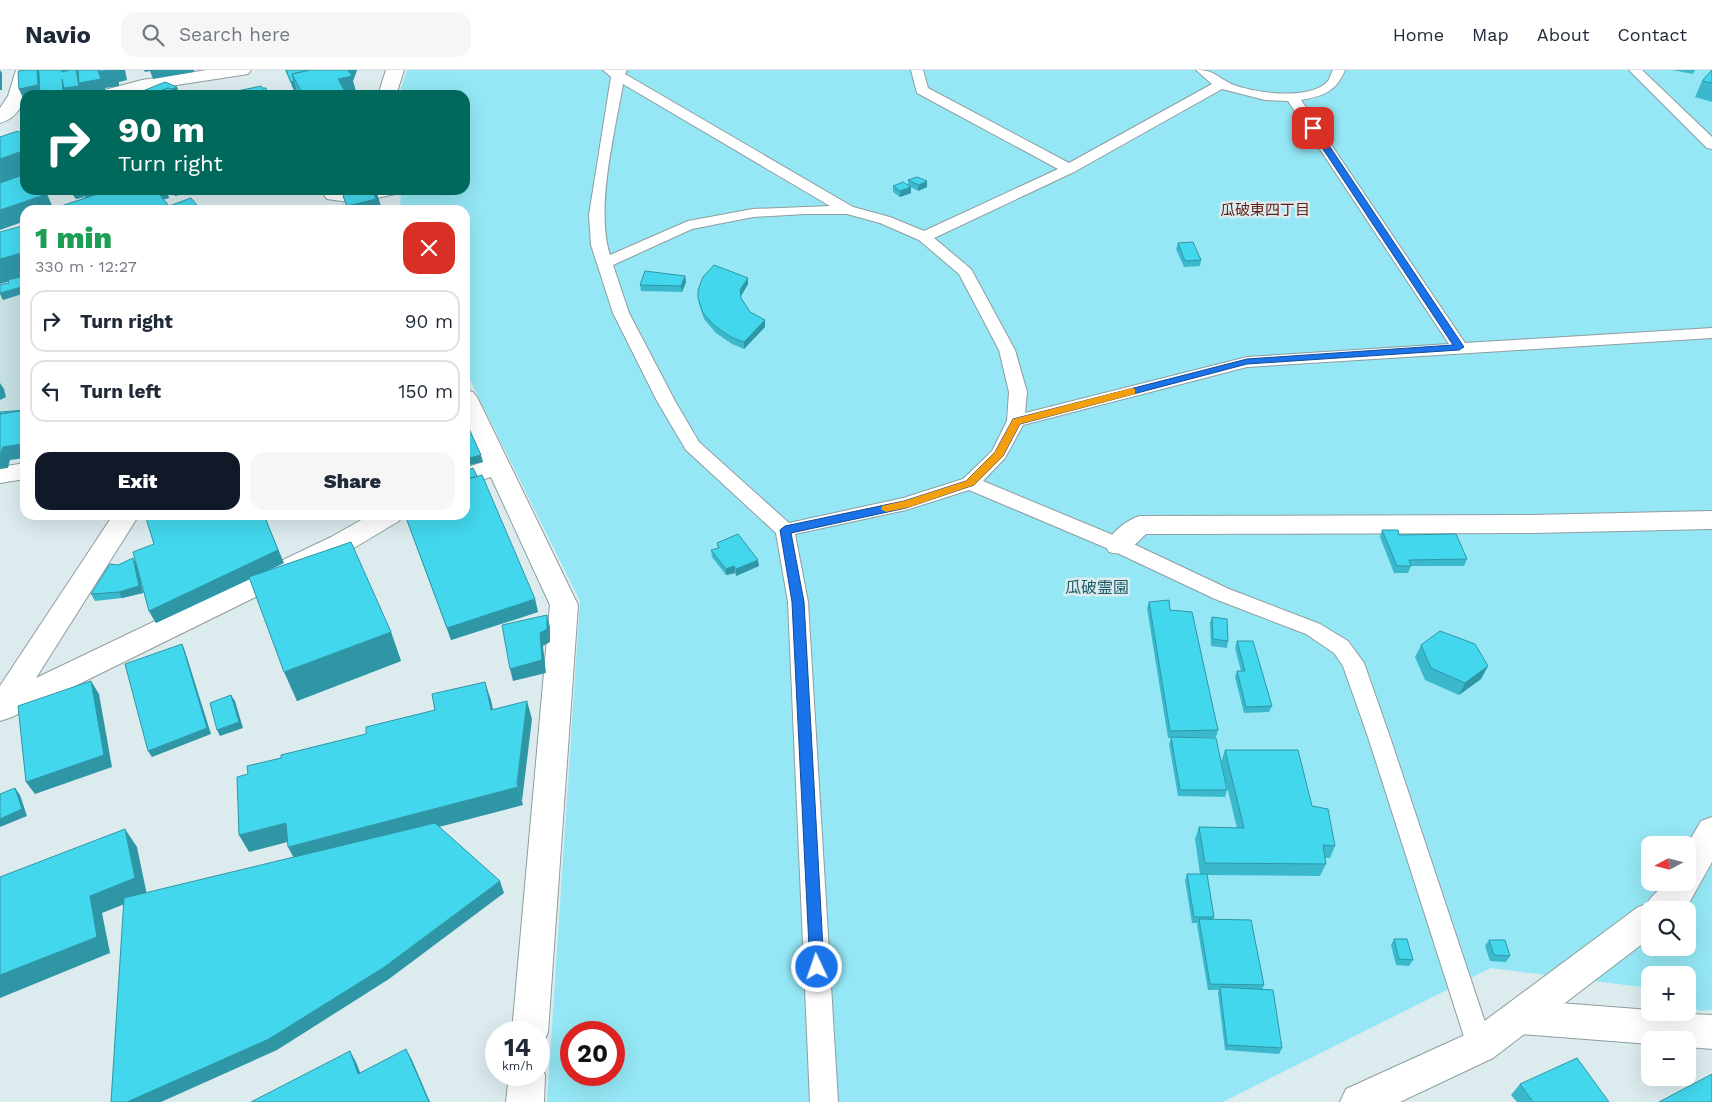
<!DOCTYPE html>
<html lang="en">
<head>
<meta charset="utf-8">
<style>
	:root { --surface:#fff; --page:#f6f6f7; --text:#1f2937; --muted:#747a83; --line:#e0e1e3; --accent:#111827 }
	body { margin:0; font-family:"Work Sans","Noto Sans JP",sans-serif; background:var(--page); color:var(--text); height:100vh; display:flex; flex-direction:column; font-size:19px; white-space:nowrap }
	* { box-sizing:border-box; margin:0 }
	p { font-size:16px; color:var(--muted) }
	.icon { flex:none; width:28px; height:28px; fill:none; stroke:currentColor; stroke-width:2; stroke-linecap:round; stroke-linejoin:round }
	.map { position:relative; flex:1; overflow:hidden }
	.panel { position:absolute; left:20px; top:135px; width:450px; height:315px; display:flex; flex-direction:column; background:var(--surface); border-radius:15px; box-shadow:0 5px 20px #0002 }
	.panel>* { flex:none }
	.hud { position:absolute; left:20px; top:20px; width:450px; height:105px; border-radius:15px; box-shadow:0 5px 20px #0002; background:#00695c; color:#fff; overflow:hidden }
	.needle { width:32px; rotate:263deg }
	.controls { position:absolute; left:1641px; top:766px; display:grid; gap:10px }
	.controls a { display:grid; place-items:center; width:55px; height:55px; border-radius:10px; background:var(--surface); box-shadow:0 5px 20px #0002; font-size:25px }
	.speed { position:absolute; left:485px; top:951px; display:flex; gap:10px; font-size:25px; font-weight:700; text-align:center }
	.speed>* { display:grid; place-content:center; width:65px; height:65px; border-radius:50%; background:var(--surface); box-shadow:0 5px 20px #0002; line-height:1 }
	.speed small { font-size:12px; font-weight:400 }
	.speed .limit { border:8px solid #d22; background:#fff; color:#111 }
	.pin { position:absolute; display:grid; place-items:center; width:42px; height:42px; color:#fff; margin:-21px; border-radius:10px; box-shadow:0 2px 8px #0006 }
	.me { position:absolute; width:55px; margin:-28px; rotate:357deg; stroke-linejoin:round; filter:drop-shadow(0 0 4px #0008) }
	.turn { display:flex; align-items:center; gap:18px; height:105px; padding:0 15px; font-size:22px }
	.turn .icon { width:65px; height:65px; stroke-width:2.5 }
	.turn b { display:block; font-size:35px; line-height:42px }
	.round { display:grid; place-items:center; flex:none; width:52px; height:52px; border-radius:15px; background:var(--page) }
	.overview { display:flex; align-items:center; justify-content:space-between; height:85px; padding:0 15px }
	h1 { font-size:30px; font-weight:800; line-height:38px; color:#1e9e55 }
	.primary-button { display:flex; gap:10px; margin-top:auto; padding:10px 15px }
	.primary-button a { flex:1; height:58px; border-radius:15px; background:var(--accent); color:#fff; font-size:20px; font-weight:800; line-height:58px; text-align:center }
	.primary-button a+a { background:var(--page); color:var(--text) }
	ul { padding:0; list-style:none }
	li { display:flex; align-items:center; gap:15px; height:62px; margin:0 10px 8px; padding:0 5px; border:2px solid var(--line); border-radius:15px }
	li div { flex:1 }
	li b { display:block; font-size:19px }
	li em { font-style:normal }
	header { display:flex; align-items:center; gap:30px; box-sizing:border-box; height:70px; padding:0 25px; background:var(--surface); border-bottom:1px solid var(--line) }
	header strong { font-size:24px }
	nav { display:flex; gap:28px; margin-inline-start:auto; font-size:18px }
	.search { width:350px; height:45px; background:var(--page); display:flex; align-items:center; gap:12px; box-sizing:border-box; padding:0 18px; border-radius:15px; color:var(--muted); font-size:19px }
	.map>svg:first-child { display:block }
	.built { fill:#c5dfe3 }
	.green { fill:#95e7f5; fill-rule:evenodd }
	.lines { fill:none; stroke-linecap:round; stroke-linejoin:round }
	.lane-casing { stroke:#8e9da0; stroke-width:2 }
	.street-casing { stroke:#8e9da0; stroke-width:2 }
	.secondary-casing { stroke:#8e9da0; stroke-width:2 }
	.lane { fill:#fff; fill-rule:evenodd }
	.street { fill:#fff; fill-rule:evenodd }
	.secondary { fill:#fff; fill-rule:evenodd }
	.wall { fill:#3ab9cc }
	.shaded-wall { fill:#2f96a6 }
	.building { fill:#43d7ed; stroke:#2f96a6 }
	.route { fill:#1a73e8; stroke:#114b97 }
	.slow { fill:#f59e0b }
	.labels { text-anchor:middle; dominant-baseline:central; stroke-width:5; stroke-linejoin:round; paint-order:stroke }
	.far-neighbourhood-label { font-size:15px; fill:#631f17; stroke:#dbebee }
	.park-label { font-size:16px; fill:#215c66; stroke:#dbebee }
</style>
</head>
<body>
<header>
<strong>Navio</strong>
<div class="search"><svg class="icon" aria-label="search" viewBox="0 0 24 24"><circle cx="10" cy="10" r="6"/><path d="M15 15l6 6"/></svg>Search here</div>
<nav><a>Home</a><a>Map</a><a>About</a><a>Contact</a></nav>
</header>
<div class="map">
<svg width="1712" height="1032" viewBox="0 0 1712 1032">
	<rect width="100%" height="100%" fill="#dbebee"/>
	<path class="built" d="M25,156V342L0,345V165Z"/>
	<path class="green" d="M407,0H1712V940L1699,941L1688,933V905H1650V918L1491,898L1223,1032H547L580,531L465,300V140H400L401,120H465V25H399ZM1650,775H1688V812H1650ZM1650,840H1688V878H1650ZM571,962H614V1005H571Z"/>
	<g class="lines">
		<g class="lane-casing">
			<path id="lane" d="M603,0H627L625,4L853,137L890,147L924,161L1058,99L917,23L911,0H923L928,18L1069,93L1212,14L1196,0C1216,0 1217,8 1234,15C1256,23 1310,31 1328,11C1330,8 1331,3 1333,0H1345C1336,22 1323,26 1301,30L1465,273L1712,258V268L1247,297L1023,355L1005,388L983,411L1125,470L1229,519L1320,554L1348,571L1364,593L1390,667L1493,976L1489,985L1480,989L1471,985L1467,976L1368,667L1343,596L1334,583L1306,564L1215,529L1111,480L969,420L906,440L795,464L808,532L838,1032H810L788,532L776,463L686,380L657,331L613,243L591,175L589,145L611,7ZM623,14L830,136L753,139L688,151L610,185C595,139 615,62 623,14ZM1222,19L1265,30L1288,31L1449,274L1247,287L1025,343L1027,322L1015,280L971,199L934,168L1074,102ZM805,144H847L880,153L919,170L959,204L999,280L1009,322L1007,351L992,381L963,409L903,428L789,453L699,372L675,331L629,243L613,195L692,159L753,147Z
				M1629,0H1642L1712,67V79L1707,78Z"/>
		</g>
		<g class="street-casing">
			<path id="street" d="M16,0H34C28,20 24,47 0,53V38L8,26Z
				M207,0H251L248,4L242,5L144,20L127,25H98L101,21L142,10Z
				M386,0H404L396,25H378Z
				M398,120L395,124L355,133L327,129L324,125L330,120Z
				M465,320L473,322L477,327L578,535L548,962L543,974L539,976V962H512L550,535L491,407L465,415V398L483,392L465,353Z
				M25,393V409L0,413V397Z
				M1712,441V459L1532,463L1146,464C1134,475 1126,487 1109,482L1105,475C1112,462 1126,450 1140,446L1532,445Z
				M113,445H139L36,608L331,467L370,445H403L399,451L349,481L12,647L0,651V616Z
				M1520,930L1650,940V942L1712,945V979L1688,977V970H1650V974L1520,964L1507,959L1502,947L1507,935Z
				M539,992L545,1005L544,1032H506L509,1005H539Z"/>
		</g>
		<g class="secondary-casing">
			<path id="secondary" d="M1712,747V792L1685,840H1650V868L1493,988L1400,1032H1340L1346,1019L1467,964L1638,837L1647,834C1651,825 1660,821 1665,812H1688L1687,775L1701,751Z"/>
		</g>
		<use href="#lane" class="lane"/>
		<use href="#street" class="street"/>
		<use href="#secondary" class="secondary"/>
	</g>
	<path class="wall" d="M285,0H357L353,11L357,25H298L297,23H295Z
		M1672,0H1695L1693,4Z
		M1712,0V32L1695,27L1702,11Z
		M908,110L927,117L918,121L911,117V123L900,127L893,122V116L908,115Z
		M69,120H166L169,128L163,129L169,136L201,140H59L58,137L85,128L84,127L76,129L71,123Z
		M170,120H184L185,123L175,126Z
		M343,126L381,136L378,137L379,140H329L347,139Z
		M1178,173L1201,190L1200,196L1184,197L1176,179Z
		M685,206L686,212L682,222L641,221L640,215Z
		M748,214L741,226V228L750,242L765,250V257L744,279L732,274L716,263L704,249L699,234L698,228Z
		M405,445H465L535,529L538,542L451,570Z
		M1382,460L1399,465L1467,489L1464,496H1411L1408,503H1394L1380,467Z
		M717,473L759,496L736,506L735,503L726,505L712,487L711,480L718,478Z
		M284,493L269,500L391,562L401,591L297,631L250,509L156,553L149,541L137,498L143,523L122,528L95,531L91,524L118,495Z
		M1149,532L1170,540L1218,660L1216,667H1194L1227,720L1225,727L1178,726L1169,674L1171,668H1168L1147,538Z
		M1212,547L1228,571L1227,578L1211,576L1210,553Z
		M1237,571L1272,636L1269,642L1244,643L1235,607L1237,601H1241L1235,578Z
		M1421,575L1488,596L1481,609L1459,625L1425,610L1415,587Z
		M1225,680L1312,736L1335,776L1330,788H1325L1326,794L1320,806L1207,805L1214,847L1213,849L1264,915L1262,920L1282,978L1279,984L1225,980L1218,923L1219,920H1208L1197,855L1198,853H1192L1185,810L1187,804H1200L1195,769L1199,757L1237,758L1221,692Z
		M1394,869L1413,890L1409,896L1396,895L1391,875Z
		M1489,870L1510,886L1506,892L1490,891L1485,876Z
		M1520,1014L1609,1032H1517L1511,1025Z"/>
	<path class="shaded-wall" d="M0,0L2,3V20H0Z
		M32,0H125L127,10L119,12V16L105,18V20L84,24L82,21L83,25H25V33L19,19Z
		M144,0H194V2L153,9L150,1L145,2Z
		M349,0H357L353,11L357,25H343L295,11Z
		M294,11L297,23H295L291,12Z
		M177,17L179,23L177,24V25H159Z
		M25,80V105L0,114V89Z
		M927,111V117L918,121L919,115Z
		M911,117V123L900,127V121Z
		M71,120H81L84,127L76,129Z
		M83,120H127L88,133Z
		M155,120H166L169,128L159,131Z
		M173,120H184L185,123L175,126Z
		M372,120H376L381,136L378,137L379,140H349L347,136Z
		M47,124L54,140H25V151L0,160V140Z
		M25,182V207L0,214V189Z
		M685,206L686,212L682,222L681,216Z
		M748,208V214L741,226L740,220Z
		M25,216V223L3,230L0,224V223Z
		M765,250V257L744,279V272Z
		M0,313L4,319L6,327L0,330Z
		M25,367V388L10,390L8,398L0,399V385L3,377Z
		M481,385L483,392L465,396V389Z
		M264,445L284,493L156,553L149,541Z
		M133,488L137,495L143,523L122,528L119,522Z
		M758,490L759,496L736,506V499Z
		M734,496L735,503L726,505V499Z
		M535,529L538,542L451,570L447,558Z
		M547,545L550,557V572L543,576L546,603L513,611L510,599L540,563Z
		M391,562L401,591L297,631L284,602Z
		M182,574L185,581L211,664L152,687L148,681Z
		M1488,596L1481,609L1459,625L1465,613Z
		M91,611L99,624L112,697L35,724L26,712Z
		M485,612L491,630L497,658L491,640Z
		M231,625L235,631L243,658L220,666L217,660Z
		M527,631L532,649L522,731L517,713Z
		M518,717L523,735L297,794L288,777Z
		M15,718L20,725L27,746L0,757V749Z
		M286,753L295,770L249,782L239,765Z
		M125,759L137,777L147,825L102,843L110,883L0,928V905L90,826Z
		M500,811L504,823L389,909L277,980L161,1032H127Z
		M406,979L412,990L430,1032H429Z
		M350,981L356,992L365,1015L358,1004Z"/>
	<path class="building" d="M27,0H37L38,15L19,19L18,1Z
		M38,0H62V2L70,0H76L79,16L64,18L62,9L63,20L40,24L39,3Z
		M78,0H98L101,9L79,13Z
		M98,0H109L98,2Z
		M286,0H310L292,4L294,11L291,12Z
		M310,0H348L352,6L338,9L347,25H303L292,4Z
		M1712,0V13L1702,11Z
		M165,12L177,17L172,19L168,18L151,25H133Z
		M261,16L262,18H266L268,25H229L228,23Z
		M168,18L176,21L170,24L173,25H151Z
		M18,61L25,67V80L0,89V67Z
		M20,106L23,110L25,109V120H43L47,124L0,140V113Z
		M917,107L927,111L919,115L908,110Z
		M903,112L911,117L900,121L893,116Z
		M110,120H156L169,136L191,128L201,140H60L58,137Z
		M348,120H372L376,129L347,136L343,126Z
		M344,135L346,140H329L330,138Z
		M366,135L369,140H346Z
		M288,137L285,140H278Z
		M22,156L25,164V182L0,189V162Z
		M1193,172L1201,190L1185,191L1178,173Z
		M714,195L748,208L740,220L741,228L750,242L765,250L744,272L731,267L715,256L703,243L698,228V220L703,207Z
		M645,201L685,206L681,216L640,215Z
		M25,206V216L0,223V215L9,213L8,210Z
		M25,340V367L22,374L3,377L0,385V344Z
		M25,340L0,344V342Z
		M465,350L481,385L465,389Z
		M473,398L477,406L465,410V401Z
		M482,405L535,529L447,558L405,445H465V410Z
		M145,445H264L278,480L149,541L133,482L154,474Z
		M1382,460H1398L1399,465L1456,464L1467,489L1409,490L1411,496H1397Z
		M738,464L758,490L736,499L734,496L726,499L711,480L719,478L717,473Z
		M351,472L391,562L284,602L249,507Z
		M133,488L139,516L119,522L91,524L110,494L118,495Z
		M1169,530L1170,540L1192,542L1218,660L1170,661L1149,532Z
		M547,545V559L540,563L542,590L510,599L502,555Z
		M1212,547L1227,549L1228,571L1213,569Z
		M1440,561L1475,574L1488,596L1465,613L1431,598L1421,575Z
		M1237,571H1253L1272,636L1246,637L1237,601H1245Z
		M182,574L207,658L148,681L125,594Z
		M91,611L104,685L26,712L18,636Z
		M485,612L491,640L527,631L517,713L518,717L288,777L286,753L239,765L237,707L248,704L247,696L281,688V685L366,664V657L435,640L432,624Z
		M231,625L239,652L217,660L210,633Z
		M1171,667L1216,668L1227,720H1180Z
		M1225,680H1298L1312,736L1328,739L1335,776L1323,775L1326,794L1205,793L1199,757L1244,758Z
		M15,718L22,739L0,749V724Z
		M435,753L500,811L383,898L269,969L127,1032H111L124,828Z
		M125,759L135,808L90,826L97,867L0,905V807Z
		M1187,804H1207L1214,847H1194Z
		M1199,849L1251,850L1264,915L1210,914Z
		M1394,869H1407L1413,890L1399,889Z
		M1489,870H1505L1510,886L1494,885Z
		M1220,917L1273,920L1282,978L1227,975Z
		M406,979L429,1032H251L350,981L358,1004Z
		M1577,988L1609,1032H1533L1520,1014Z
		M1712,1004V1032H1659Z"/>
	<path class="route" d="M1310,56H1316L1464,277L1459,280L1247,294L1020,354L1003,386L974,415L906,438L791,463L804,532L824,897L822,902L817,904L812,902L810,897L792,532L780,460L785,456L904,431L966,411L995,382L1013,349L1247,289L1453,275L1309,58Z"/>
	<path class="slow" d="M1132,318L1135,319V324L1020,354L1003,386L974,415L910,437L886,442L881,439L882,436L904,431L966,411L995,382L1013,349Z"/>
	<g class="labels">
		<g class="far-neighbourhood-label">
			<text x="1265" y="140">瓜破東四丁目</text>
		</g>
		<g class="park-label">
			<text x="1097" y="517">瓜破霊園</text>
		</g>
	</g>
</svg>
<div class="controls">
<a><svg class="needle" viewBox="-14 -14 28 28"><path d="M0-13l5 13h-10z" fill="#e53935"/><path d="M0 13l5-13h-10z" fill="#747a83"/></svg></a>
<a><svg class="icon" aria-label="search" viewBox="0 0 24 24"><circle cx="10" cy="10" r="6"/><path d="M15 15l6 6"/></svg></a>
<a>+</a>
<a>−</a>
</div>
<div class="speed"><div>14<small>km/h</small></div><div class="limit">20</div></div>
<div class="pin" style="left:1313px;top:58px;background:#d93025"><svg class="icon" aria-label="arrive" viewBox="0 0 24 24"><path d="M6 21V4h12l-3 4 3 4H6"/></svg></div>
<svg class="me" style="left:817px;top:897px" viewBox="-20 -20 40 40"><circle r="17" fill="#1a73e8" stroke="#fff" stroke-width="3"/><path d="M0-11L8 9 0 5-8 9z" fill="#fff"/></svg>
<div class="hud">
<div class="turn"><svg class="icon" aria-label="right" viewBox="0 0 24 24"><path d="M7 20v-9h11M14 6l5 5-5 5"/></svg><div><b>90 m</b>Turn right</div></div>
</div>
<section class="panel">
<div class="overview"><div><h1>1 min</h1><p>330 m · 12:27</p></div><a class="round" style="background:#d93025;color:#fff"><svg class="icon" aria-label="close" viewBox="0 0 24 24"><path d="M6 6l12 12M18 6L6 18"/></svg></a></div>
<ul>
<li><svg class="icon" aria-label="right" viewBox="0 0 24 24"><path d="M7 20v-9h11M14 6l5 5-5 5"/></svg><div><b>Turn right</b></div><em>90 m</em></li>
<li><svg class="icon" aria-label="left" viewBox="0 0 24 24"><path d="M17 20v-9H6M10 6l-5 5 5 5"/></svg><div><b>Turn left</b></div><em>150 m</em></li>
</ul>
<div class="primary-button"><a>Exit</a><a>Share</a></div>
</section>
</div>
</body>
</html>
